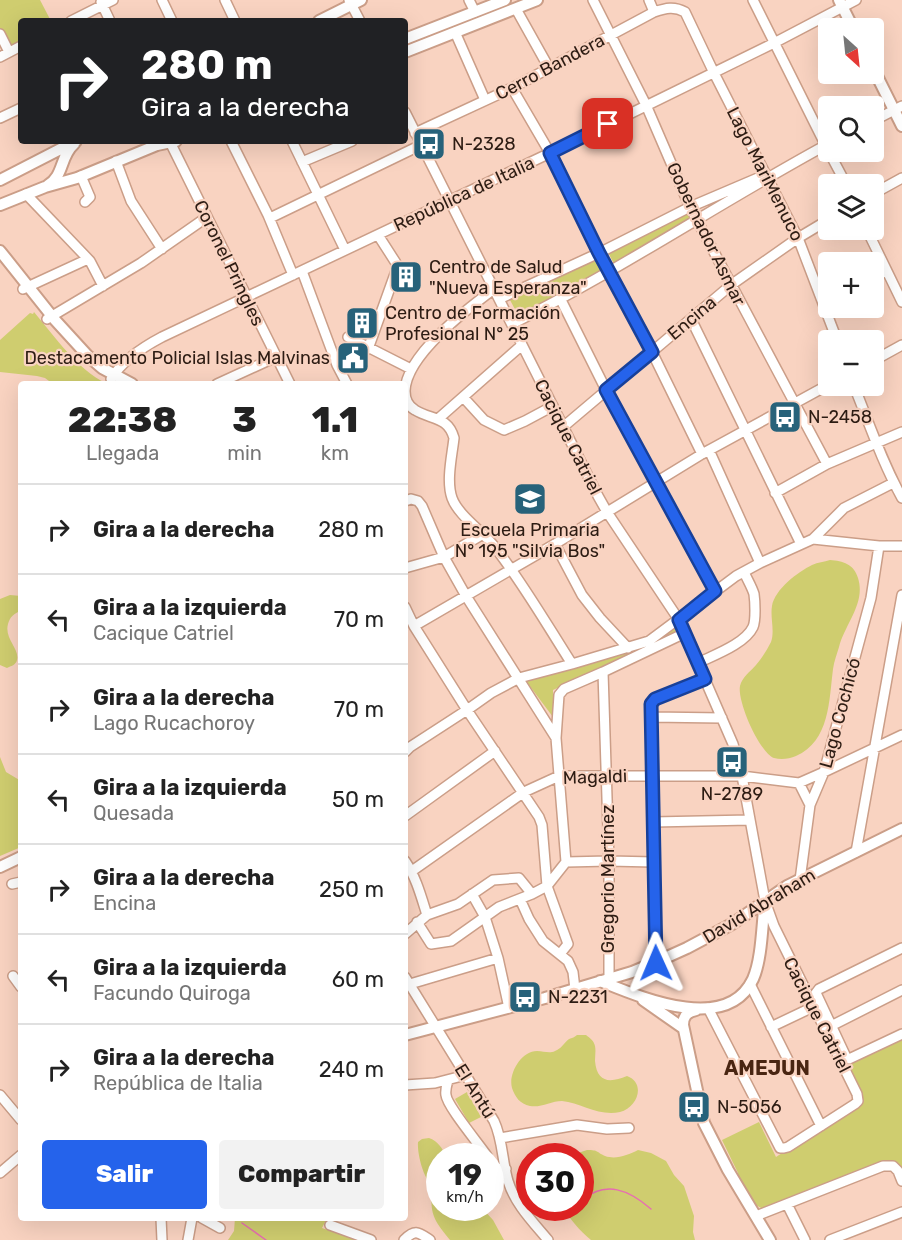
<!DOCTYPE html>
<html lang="es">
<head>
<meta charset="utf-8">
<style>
	:root { --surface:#fff; --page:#f2f2f2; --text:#222; --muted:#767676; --line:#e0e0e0; --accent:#2563eb }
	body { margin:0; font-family:Rubik,sans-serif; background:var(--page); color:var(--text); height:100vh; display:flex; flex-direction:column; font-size:22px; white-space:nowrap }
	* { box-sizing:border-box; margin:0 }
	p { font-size:20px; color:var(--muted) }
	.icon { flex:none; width:33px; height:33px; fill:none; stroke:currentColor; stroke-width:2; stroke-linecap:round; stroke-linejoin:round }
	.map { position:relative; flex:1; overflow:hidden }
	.panel { position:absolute; left:18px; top:381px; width:390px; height:840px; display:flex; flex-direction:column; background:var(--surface); border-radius:6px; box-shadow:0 6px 24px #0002 }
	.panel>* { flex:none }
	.guide { position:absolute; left:18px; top:18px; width:390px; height:126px; border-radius:6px; box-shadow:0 6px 24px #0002; background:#202124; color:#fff; overflow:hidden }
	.needle { width:39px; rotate:153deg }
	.controls { position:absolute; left:818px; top:18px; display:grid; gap:12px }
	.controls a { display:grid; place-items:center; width:66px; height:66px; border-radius:6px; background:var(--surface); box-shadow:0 6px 24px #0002; font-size:30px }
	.speed { position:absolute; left:426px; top:1143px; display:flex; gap:12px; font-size:30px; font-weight:700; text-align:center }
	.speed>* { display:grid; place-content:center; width:78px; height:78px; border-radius:50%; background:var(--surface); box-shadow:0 6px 24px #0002; line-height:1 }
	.speed small { font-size:15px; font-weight:400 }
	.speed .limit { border:9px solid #d22; background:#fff; color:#111 }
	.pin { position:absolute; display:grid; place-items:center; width:51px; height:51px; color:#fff; margin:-26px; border-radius:12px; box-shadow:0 3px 9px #0006 }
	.me { position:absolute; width:66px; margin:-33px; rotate:359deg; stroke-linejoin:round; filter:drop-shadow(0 0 4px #0008) }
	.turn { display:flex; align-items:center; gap:21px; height:126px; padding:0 24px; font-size:27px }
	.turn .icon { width:78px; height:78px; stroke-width:2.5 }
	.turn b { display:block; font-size:42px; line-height:51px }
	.eta { display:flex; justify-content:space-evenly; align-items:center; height:102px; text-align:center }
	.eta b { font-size:36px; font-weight:800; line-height:42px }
	.button { display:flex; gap:12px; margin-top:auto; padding:12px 24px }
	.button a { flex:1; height:69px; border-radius:6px; background:var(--accent); color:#fff; font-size:24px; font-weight:800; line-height:69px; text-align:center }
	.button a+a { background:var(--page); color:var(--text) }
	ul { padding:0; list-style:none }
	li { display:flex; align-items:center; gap:18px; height:90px; padding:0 24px; border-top:2px solid var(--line) }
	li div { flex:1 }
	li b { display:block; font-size:22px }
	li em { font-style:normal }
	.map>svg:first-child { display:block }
	.green { fill:#cfcd6f }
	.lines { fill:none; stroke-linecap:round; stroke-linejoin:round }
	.stream { stroke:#e76eb1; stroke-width:1.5 }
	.minor-casing { stroke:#cb9e88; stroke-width:12 }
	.major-casing { stroke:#cb9e88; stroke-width:14 }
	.minor { stroke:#fff; stroke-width:9 }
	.major { stroke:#fff; stroke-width:10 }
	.route-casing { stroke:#184099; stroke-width:15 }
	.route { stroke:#2563eb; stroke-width:10 }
	.labels { text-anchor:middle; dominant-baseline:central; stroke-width:4.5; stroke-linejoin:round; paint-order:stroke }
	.street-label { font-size:18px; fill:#2d1c13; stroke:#f9d3c1 }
	.poi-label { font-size:18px; fill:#2d1c13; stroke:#f9d3c1; text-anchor:start }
	.neighbourhood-label { font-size:20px; font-weight:bold; fill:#492512; stroke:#f9d3c1 }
</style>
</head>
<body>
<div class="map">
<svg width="902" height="1240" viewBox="0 0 902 1240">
	<rect width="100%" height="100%" fill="#f9d3c1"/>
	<path class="green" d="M0,0H40L51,21H21V42L11,46L0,28Z
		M690,212L692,218L614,264L609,254Z
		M595,259L602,271L518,315L510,300Z
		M34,312C56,338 76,368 107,384H53L45,378L37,376L0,372V340L30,313L33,314Z
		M830,560C843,561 854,564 858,578C866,603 845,624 839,647C837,654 834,661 833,669C829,700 830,741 796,756C789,759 781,760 774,758C759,752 737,701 740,686C742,677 750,672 756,665C762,658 767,650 771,642C775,631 770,617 772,606C775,589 798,572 812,565C818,562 824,562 830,560Z
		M10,595L21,596V611C14,613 10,617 8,624C4,639 20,649 17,660C16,665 11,666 7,668L0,665V599Z
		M676,624L680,632L553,690V717L526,681L648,644Z
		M0,757L6,772L21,781V847L0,856Z
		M577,1035H586C590,1038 594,1041 595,1046C596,1051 595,1056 595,1061C597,1083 610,1083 627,1076C646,1083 638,1107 620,1112C600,1117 581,1103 562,1101C551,1101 541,1108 530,1106C520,1104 515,1097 512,1088C508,1074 521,1051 537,1051C544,1051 549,1054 555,1051C561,1049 564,1043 569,1039C572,1038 575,1037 577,1035Z
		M902,1036V1168L896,1162L888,1161L763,1209L754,1204L735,1174L738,1173L722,1140L759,1122L776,1157L779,1155L857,1107L845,1065Z
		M467,1092L481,1117L469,1123L455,1099Z
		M429,1138C438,1141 442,1148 446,1156H440V1208H482L493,1220L504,1240H450C432,1218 430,1214 432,1185C423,1178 417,1153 418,1142L422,1139Z
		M587,1150C599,1150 596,1152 605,1156C616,1160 628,1155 638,1150L651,1153L666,1161L674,1175L684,1186L694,1216L693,1232L695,1240H591C579,1230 571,1220 563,1208H580V1156H573L578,1153Z
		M235,1218H327L322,1228L356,1240H228L234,1231Z"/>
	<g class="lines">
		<path class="stream" d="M582,1200C606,1180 629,1190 651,1209
			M242,1223L266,1240"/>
		<g class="minor-casing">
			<path id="minor" d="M162,0L172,21
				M225,0L235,21
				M349,0L360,21
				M469,0L475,12
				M593,0L646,105L690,207L827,464
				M649,0L654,12
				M753,0L828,150
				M101,2L110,21
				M516,9L549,68
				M71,21L113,0
				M455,32L485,100
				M0,34L9,52
				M0,57L21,46
				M512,88L550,153L599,253L652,352L702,454
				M405,112L598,496L607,512L679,620L733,744L742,776L765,901L774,926L857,1094L858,1101L855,1104L788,1147L784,1148H780L708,1008
				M0,118L21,108
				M873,121L902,106
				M415,133L512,88L654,12C666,8 674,6 685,12L714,73L798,238L837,340
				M231,141L268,215L293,275
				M292,141L345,250
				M170,142L290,384
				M829,152L846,184
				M116,161L131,201L162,249
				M302,162L352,141
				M81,176L90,197L85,202
				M26,194L90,261L103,286
				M873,194L902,178
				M270,218L421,145
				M867,230L902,302
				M302,271L337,365L347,384
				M873,277L887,271
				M23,289L88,259
				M494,289C467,309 406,355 405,391C405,399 408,406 415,410C431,420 448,416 454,438C452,456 446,481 452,498C458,515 482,531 494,546C523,583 547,625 572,664
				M499,299L599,253L690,207L758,178
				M561,300L606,390L715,591
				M47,319L141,263L207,217
				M691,319L801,544
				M512,324C620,270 721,202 828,144
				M348,337L411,369
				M368,349L396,271V263L378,235
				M873,361L902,345
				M111,379C122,361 143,347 162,337L550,153L774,43L856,0
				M217,384L276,357
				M854,386C869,423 882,462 902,498
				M463,397L484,420L504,430L525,421L553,406
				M438,419L522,345
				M563,427L731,285L798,238L828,220
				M709,450L760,563
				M775,493L827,464L902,432
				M405,501L411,499L418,501L422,506L444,557L466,596L556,738L566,862L547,886L532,894L499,907L451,941L431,944L417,922
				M813,539L844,508L893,483
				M555,544L582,595L600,618L628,648
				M405,568L444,557L483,534
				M405,607L414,626L467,710L539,817L542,825L547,886L568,944L560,954
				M414,626L555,544L702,454L828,385
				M698,663C714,655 745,644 753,627C756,620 755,601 754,594C752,587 747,579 744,572
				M603,672L609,861V979
				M651,717L722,718
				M556,738L559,695L564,689L603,672L685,633
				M405,752L410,747L467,710L491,693L519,678L572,664L649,641L736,576L760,563L813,539L879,546H902
				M799,783L810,805
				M405,816L495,751
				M653,822L750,820
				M856,852L902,595
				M405,861C416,877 421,896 427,915
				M566,862L609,861L654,862
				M412,871L524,792L559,776H742L799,783L824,772L902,735
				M800,880L810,805L824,772L871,598L879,546
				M12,884L21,882
				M472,894L485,917L498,958L509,1008
				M520,899L529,919L543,941L568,961L573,972L575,989
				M405,934L427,915L458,904L493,880L519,878L532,894
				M902,948L819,989L816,993L846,1057L849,1059L902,1034
				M656,962L651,704L655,699L705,679
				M13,976L21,987
				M405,977L494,1121C503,1140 502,1161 508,1181C515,1204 533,1222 548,1240
				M410,984L498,958
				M750,984L821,1126
				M831,1026L902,990
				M771,1027L813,1007
				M448,1080C447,1084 445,1090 446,1095C447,1106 479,1144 487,1156
				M405,1085L435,1083L466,1075
				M0,1095L21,1120
				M500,1138L577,1125L607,1129L629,1128
				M490,1163L495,1168L506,1169
				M0,1173L21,1155
				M787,1204L805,1240
				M756,1216L883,1166H893L898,1171L902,1181
				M161,1218L162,1240
				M202,1218L220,1228
				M330,1225L371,1240
				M188,1240L192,1218
				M404,1240C415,1229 418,1232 430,1240
				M830,1240L902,1212"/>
		</g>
		<g class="major-casing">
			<path id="major" d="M839,0L853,28
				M319,21L361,0
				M405,39L505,0
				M405,52L537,0
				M873,68L902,126
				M0,180L76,141
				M48,185C64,176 60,156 74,144
				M0,205L45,187L77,178L157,145L176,141
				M0,251L55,320L87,355L102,368L132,384
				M0,867L21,857
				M600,981C640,997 727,1035 753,979C762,959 762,924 765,901
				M643,1000L683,1028
				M696,1010C687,1012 683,1016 683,1025L704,1123L728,1170L770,1240
				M405,1035L545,998L632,972L656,962L687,948L732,924L787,886L902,829"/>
		</g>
		<use href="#minor" class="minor"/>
		<use href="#major" class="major"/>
	</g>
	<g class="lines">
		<g class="route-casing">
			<path id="route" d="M608,124L550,153L599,253L652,352L606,390L715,591L679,620L705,679L655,699L651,704L656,963"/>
		</g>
		<use href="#route" class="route"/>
	</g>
	<defs>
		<g id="bus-square" transform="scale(1.725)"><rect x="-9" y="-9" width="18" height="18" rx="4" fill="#27627a" stroke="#f9d3c1"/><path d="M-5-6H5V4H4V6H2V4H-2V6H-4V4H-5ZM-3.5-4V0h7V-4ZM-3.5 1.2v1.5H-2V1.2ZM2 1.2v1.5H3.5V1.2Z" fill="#fff"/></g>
		<g id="building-square" transform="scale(1.725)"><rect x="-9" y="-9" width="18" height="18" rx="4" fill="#27627a" stroke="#f9d3c1"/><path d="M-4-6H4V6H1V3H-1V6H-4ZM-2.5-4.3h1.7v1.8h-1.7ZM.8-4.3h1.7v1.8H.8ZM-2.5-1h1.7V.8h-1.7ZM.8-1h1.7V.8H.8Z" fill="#fff"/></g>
		<g id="civic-square" transform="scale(1.725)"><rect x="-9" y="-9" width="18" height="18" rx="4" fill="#27627a" stroke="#f9d3c1"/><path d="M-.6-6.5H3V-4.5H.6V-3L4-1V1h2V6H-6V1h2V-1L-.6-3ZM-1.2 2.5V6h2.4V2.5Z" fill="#fff"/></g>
		<g id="school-square" transform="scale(1.725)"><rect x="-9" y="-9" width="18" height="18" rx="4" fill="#27627a" stroke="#f9d3c1"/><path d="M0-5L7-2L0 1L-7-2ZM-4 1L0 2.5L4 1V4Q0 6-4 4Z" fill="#fff"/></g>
	</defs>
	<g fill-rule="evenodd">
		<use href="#bus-square" x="429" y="144"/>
		<use href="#building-square" x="406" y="277"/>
		<use href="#building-square" x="362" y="323"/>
		<use href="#civic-square" x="353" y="358"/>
		<use href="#bus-square" x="785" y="417"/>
		<use href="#school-square" x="530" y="499"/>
		<use href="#bus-square" x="732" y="762"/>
		<use href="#bus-square" x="525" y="997"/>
		<use href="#bus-square" x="694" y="1107"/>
	</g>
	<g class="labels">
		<g class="street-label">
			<text transform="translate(550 67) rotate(-28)">Cerro Bandera</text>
			<text transform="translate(765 174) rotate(63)">Lago MariMenuco</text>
			<text transform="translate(464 194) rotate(-25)">República de Italia</text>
			<text transform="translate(706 234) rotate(64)">Gobernador Asmar</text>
			<text transform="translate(229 263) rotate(64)">Coronel Pringles</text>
			<text transform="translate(692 318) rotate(-40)">Encina</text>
			<text transform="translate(568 437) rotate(63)">Cacique Catriel</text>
			<text transform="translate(840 713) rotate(-75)">Lago Cochicó</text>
			<text transform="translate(595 777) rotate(-2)">Magaldi</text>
			<text transform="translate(608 879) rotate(-90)">Gregorio Martínez</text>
			<text transform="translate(759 906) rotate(-31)">David Abraham</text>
			<text transform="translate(817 1015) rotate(63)">Cacique Catriel</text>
			<text transform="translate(475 1091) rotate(58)">El Antú</text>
		</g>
		<g class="poi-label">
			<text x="452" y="144">N-2328</text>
			<text x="429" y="267">Centro de Salud<tspan x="429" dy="21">"Nueva Esperanza"</tspan></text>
			<text x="385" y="313">Centro de Formación<tspan x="385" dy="21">Profesional N° 25</tspan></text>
			<text x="330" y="358" text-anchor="end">Destacamento Policial Islas Malvinas</text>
			<text x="808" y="417">N-2458</text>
			<text x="530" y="530" text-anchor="middle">Escuela Primaria<tspan x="530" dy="21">N° 195 "Silvia Bos"</tspan></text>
			<text x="732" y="794" text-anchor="middle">N-2789</text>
			<text x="548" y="997">N-2231</text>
			<text x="717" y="1107">N-5056</text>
		</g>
		<g class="neighbourhood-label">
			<text x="767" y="1068">AMEJUN</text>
		</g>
	</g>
</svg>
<div class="controls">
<a><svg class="needle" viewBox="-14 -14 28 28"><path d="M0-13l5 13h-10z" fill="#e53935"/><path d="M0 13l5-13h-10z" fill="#767676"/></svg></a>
<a><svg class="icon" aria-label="search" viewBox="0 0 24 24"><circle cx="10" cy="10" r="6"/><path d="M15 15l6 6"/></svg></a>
<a><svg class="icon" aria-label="layers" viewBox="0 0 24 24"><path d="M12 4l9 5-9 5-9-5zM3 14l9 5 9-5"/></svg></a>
<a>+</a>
<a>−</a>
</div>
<div class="speed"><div>19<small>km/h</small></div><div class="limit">30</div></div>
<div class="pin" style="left:608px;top:124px;background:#d93025"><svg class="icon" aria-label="arrive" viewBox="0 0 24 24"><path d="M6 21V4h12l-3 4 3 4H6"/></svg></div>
<svg class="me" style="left:656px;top:963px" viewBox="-20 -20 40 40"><path d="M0-17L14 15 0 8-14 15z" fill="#2563eb" stroke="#fff" stroke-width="4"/></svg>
<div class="guide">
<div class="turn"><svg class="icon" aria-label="right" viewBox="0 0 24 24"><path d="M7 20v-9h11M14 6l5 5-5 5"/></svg><div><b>280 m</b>Gira a la derecha</div></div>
</div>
<section class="panel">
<div class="eta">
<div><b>22:38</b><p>Llegada</p></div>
<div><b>3</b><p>min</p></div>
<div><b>1.1</b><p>km</p></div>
</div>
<ul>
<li><svg class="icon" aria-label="right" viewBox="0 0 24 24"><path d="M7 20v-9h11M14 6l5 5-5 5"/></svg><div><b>Gira a la derecha</b></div><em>280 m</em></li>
<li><svg class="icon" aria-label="left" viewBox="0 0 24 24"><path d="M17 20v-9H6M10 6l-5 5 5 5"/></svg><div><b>Gira a la izquierda</b><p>Cacique Catriel</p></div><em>70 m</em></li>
<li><svg class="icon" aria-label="right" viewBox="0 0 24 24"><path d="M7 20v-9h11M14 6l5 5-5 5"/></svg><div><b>Gira a la derecha</b><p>Lago Rucachoroy</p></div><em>70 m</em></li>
<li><svg class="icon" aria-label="left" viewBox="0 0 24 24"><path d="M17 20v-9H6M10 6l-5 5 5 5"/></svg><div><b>Gira a la izquierda</b><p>Quesada</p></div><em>50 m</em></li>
<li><svg class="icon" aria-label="right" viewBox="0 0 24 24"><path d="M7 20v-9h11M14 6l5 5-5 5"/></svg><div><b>Gira a la derecha</b><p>Encina</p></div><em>250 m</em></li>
<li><svg class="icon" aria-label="left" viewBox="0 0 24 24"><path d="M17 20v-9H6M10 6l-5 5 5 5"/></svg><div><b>Gira a la izquierda</b><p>Facundo Quiroga</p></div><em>60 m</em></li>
<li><svg class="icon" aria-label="right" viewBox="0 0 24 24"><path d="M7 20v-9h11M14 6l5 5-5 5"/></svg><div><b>Gira a la derecha</b><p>República de Italia</p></div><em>240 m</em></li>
</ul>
<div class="button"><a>Salir</a><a>Compartir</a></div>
</section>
</div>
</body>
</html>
